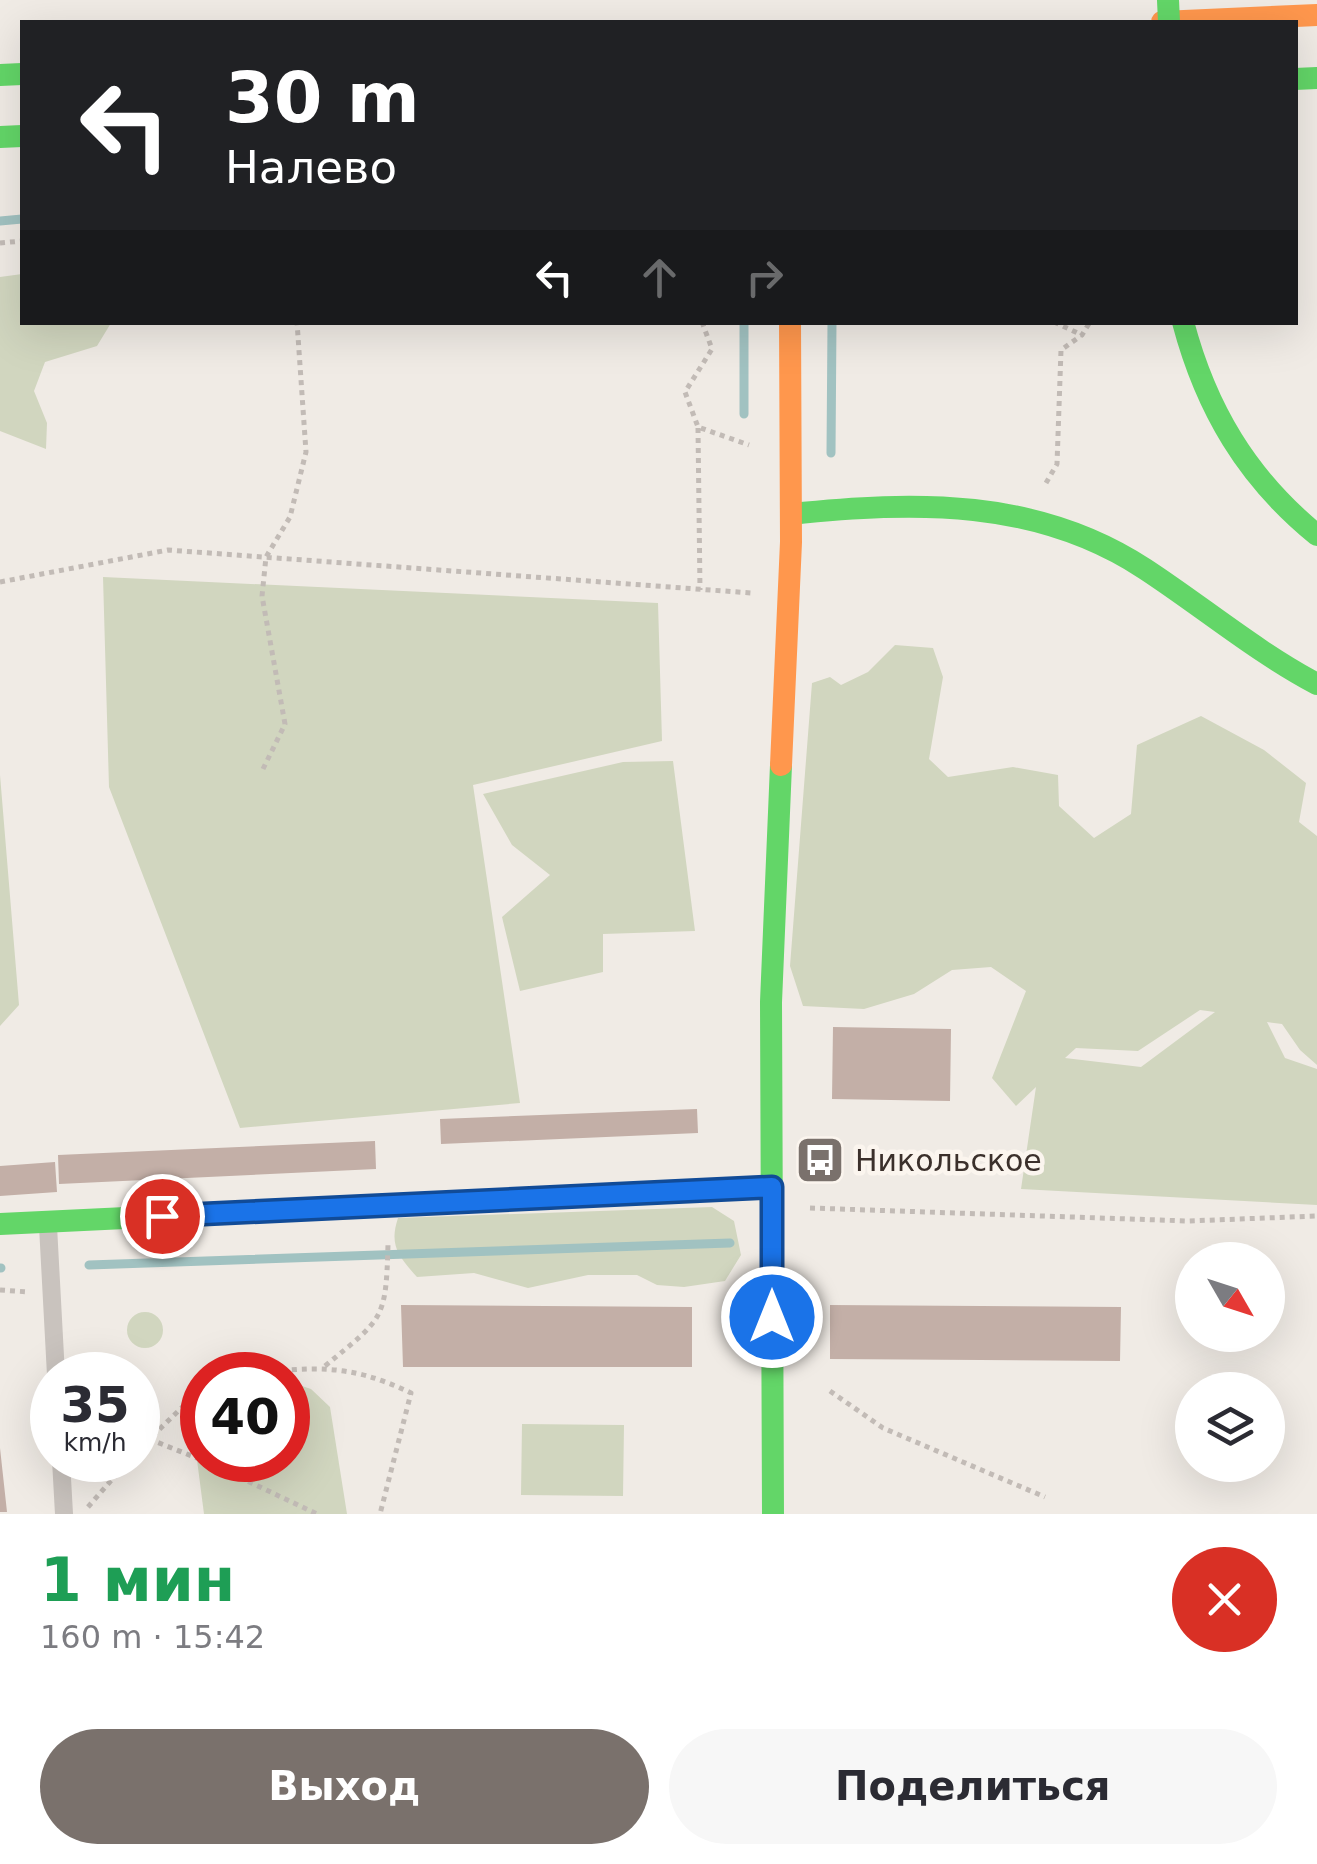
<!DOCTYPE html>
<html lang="ru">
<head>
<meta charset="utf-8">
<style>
	:root { --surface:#fff; --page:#f7f7f7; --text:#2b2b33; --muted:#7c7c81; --accent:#7a716c }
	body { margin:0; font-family:"DejaVu Sans",sans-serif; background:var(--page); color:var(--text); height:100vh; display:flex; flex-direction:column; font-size:38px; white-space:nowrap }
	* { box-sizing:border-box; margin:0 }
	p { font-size:32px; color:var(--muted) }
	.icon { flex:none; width:55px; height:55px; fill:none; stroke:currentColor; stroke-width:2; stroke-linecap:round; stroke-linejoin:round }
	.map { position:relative; height:1514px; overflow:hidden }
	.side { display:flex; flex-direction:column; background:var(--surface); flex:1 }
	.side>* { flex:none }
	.top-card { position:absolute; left:20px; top:20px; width:1278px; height:305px; border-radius:0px; box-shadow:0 10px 40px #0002; background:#202124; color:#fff; overflow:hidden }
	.needle { width:65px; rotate:129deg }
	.tools { position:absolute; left:1175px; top:1242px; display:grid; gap:20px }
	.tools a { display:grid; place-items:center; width:110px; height:110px; border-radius:50%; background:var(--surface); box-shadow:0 10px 40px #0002; font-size:50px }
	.speed { position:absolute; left:30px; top:1352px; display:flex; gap:20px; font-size:50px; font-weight:700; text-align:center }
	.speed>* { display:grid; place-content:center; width:130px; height:130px; border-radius:50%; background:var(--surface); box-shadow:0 10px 40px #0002; line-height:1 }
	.speed small { font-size:25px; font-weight:400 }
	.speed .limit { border:15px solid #d22; background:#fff; color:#111 }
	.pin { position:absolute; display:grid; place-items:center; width:85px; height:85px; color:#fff; margin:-42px; border:5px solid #fff; border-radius:50%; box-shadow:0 2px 10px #0007 }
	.me { position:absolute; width:110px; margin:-55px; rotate:0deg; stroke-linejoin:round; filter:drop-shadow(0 0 8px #0008) }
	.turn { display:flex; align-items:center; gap:35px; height:210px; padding:0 40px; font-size:45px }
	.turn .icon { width:130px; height:130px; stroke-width:2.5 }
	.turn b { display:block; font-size:70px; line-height:85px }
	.lanes { display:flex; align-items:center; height:95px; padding:0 40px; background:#0003; justify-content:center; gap:50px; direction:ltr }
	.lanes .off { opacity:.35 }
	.round { display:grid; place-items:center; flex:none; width:105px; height:105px; border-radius:52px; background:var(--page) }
	.summary { display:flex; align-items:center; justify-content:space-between; height:170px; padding:0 40px }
	h1 { font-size:60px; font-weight:700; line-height:75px; color:#1e9e55 }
	.action { display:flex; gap:20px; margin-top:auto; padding:20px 40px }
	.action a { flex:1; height:115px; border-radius:60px; background:var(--accent); color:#fff; font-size:40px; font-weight:700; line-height:115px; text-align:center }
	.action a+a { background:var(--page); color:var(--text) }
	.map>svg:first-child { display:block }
	.green { fill:#d1d6bf; fill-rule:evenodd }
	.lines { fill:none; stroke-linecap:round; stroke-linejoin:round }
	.stream { stroke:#a1c2c1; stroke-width:9 }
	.building { fill:#c3afa7 }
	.path { stroke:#c2bbb6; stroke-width:5; stroke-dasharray:5 5; stroke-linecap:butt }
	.lane { stroke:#c9c3be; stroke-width:18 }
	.fast { stroke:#63d668; stroke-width:22 }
	.slow { stroke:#ff974d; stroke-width:22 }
	.fast-bridge { stroke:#63d668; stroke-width:22 }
	.route-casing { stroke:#114b97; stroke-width:25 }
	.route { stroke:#1a73e8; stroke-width:18 }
	.labels { text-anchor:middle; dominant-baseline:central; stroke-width:9; stroke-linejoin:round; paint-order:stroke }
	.poi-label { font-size:30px; fill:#3b302b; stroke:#fbf5ee; text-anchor:start }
</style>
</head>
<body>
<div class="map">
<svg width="1317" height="1514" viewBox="0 0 1317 1514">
	<rect width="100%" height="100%" fill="#f0ebe5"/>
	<path class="green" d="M22,274V322L111,323L97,346L45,362L34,391L47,423L46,449L0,431V277Z
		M103,577L658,603L662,741L473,785L520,1103L240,1128L109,787Z
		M895,645L933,648L943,677L929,759L948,777L1013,767L1058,775L1059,806L1094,838L1131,814L1137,745L1201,716L1264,750L1306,783L1299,822L1317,836V1065L1300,1050L1282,1024L1267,1022L1285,1058L1317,1069V1205L1021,1189L1036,1087L1016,1106L992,1078L1026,991L991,967L952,970L914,994L864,1009L803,1006L790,966L812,683L830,677L841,685L868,672ZM1200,1010L1215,1012L1141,1067L1065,1058L1076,1048L1138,1051Z
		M673,761L695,931L603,934V972L520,991L502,917L550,875L512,845L483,794L623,762Z
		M0,775L19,1005L0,1026Z
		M712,1207L734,1221L741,1255L725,1281L684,1287L657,1285L637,1275H588L528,1288L474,1273L417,1277C398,1256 389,1245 398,1218Z
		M127 1330a18 18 0 1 1 36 0a18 18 0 1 1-36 0Z
		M296,1384L311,1389L330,1407L347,1514H204L193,1429L201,1402L202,1460H288V1385Z
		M522,1424L624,1425L623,1496L521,1495Z"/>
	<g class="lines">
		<path class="stream" d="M0,221L22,219
			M744,322V414
			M831,453L832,322
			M89,1265L730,1243
			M0,1268H1"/>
	</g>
	<path class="building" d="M833,1027L951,1029L950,1101L832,1099Z
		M697,1109L698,1133L441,1144L440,1119Z
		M375,1141L376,1169L59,1184L58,1155Z
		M55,1162L57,1192L0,1196V1166Z
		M401,1305L692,1307V1367H403Z
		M830,1305L1121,1307L1120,1361L830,1359Z
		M0,1448L7,1512H0Z"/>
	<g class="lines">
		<path class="path" d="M0,243L22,241
			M702,322L712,349L685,392L698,427L749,445
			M1054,322L1082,335
			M698,428L700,590
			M1046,483L1057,464L1061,350L1082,335L1090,322
			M0,582L168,550L751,593
			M263,769L285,724L262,596L266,557L290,517L306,452L297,322
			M810,1208L1188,1221L1317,1216
			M0,1290L29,1292
			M325,1366C383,1318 386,1321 388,1244
			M242,1375C310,1367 347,1362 411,1393L380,1514
			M830,1391L883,1428L1045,1497
			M149,1439L202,1460
			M138,1450L202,1388
			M203,1460L317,1514
			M88,1507L129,1460"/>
		<path class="lane" d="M48,1226L56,1375
			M61,1460L64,1514"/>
		<path class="fast" d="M0,75L22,74
			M1295,79L1317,78
			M0,137L22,136
			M1183,322C1206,409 1247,478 1317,535
			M791,514C915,501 1037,498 1145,569C1203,607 1255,651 1317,684
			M0,1224L772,1187
			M773,1514L771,1002L781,765"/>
		<path class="slow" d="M1162,22L1317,15
			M781,765L791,542L790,322"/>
		<path class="fast-bridge" d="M1168,0L1169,22"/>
	</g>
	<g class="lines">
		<g class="route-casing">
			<path id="route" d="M162,1216L772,1187V1317"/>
		</g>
		<use href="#route" class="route"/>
	</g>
	<defs>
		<g id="bus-square" transform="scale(2.5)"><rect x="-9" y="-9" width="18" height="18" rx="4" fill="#7a716c" stroke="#fbf5ee"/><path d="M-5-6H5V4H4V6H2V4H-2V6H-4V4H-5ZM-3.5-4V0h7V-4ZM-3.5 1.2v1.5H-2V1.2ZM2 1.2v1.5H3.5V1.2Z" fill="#fff"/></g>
	</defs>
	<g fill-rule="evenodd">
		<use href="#bus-square" x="820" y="1160"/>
	</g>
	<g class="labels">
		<g class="poi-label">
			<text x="855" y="1160">Никольское</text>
		</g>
	</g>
</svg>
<div class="tools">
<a><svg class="needle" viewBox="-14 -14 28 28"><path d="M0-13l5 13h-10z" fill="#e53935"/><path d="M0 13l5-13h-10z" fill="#7c7c81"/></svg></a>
<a><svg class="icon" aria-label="layers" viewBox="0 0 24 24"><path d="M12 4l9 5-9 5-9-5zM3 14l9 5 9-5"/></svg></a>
</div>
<div class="speed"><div>35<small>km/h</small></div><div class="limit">40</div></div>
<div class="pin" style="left:162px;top:1216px;background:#d93025"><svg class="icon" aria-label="arrive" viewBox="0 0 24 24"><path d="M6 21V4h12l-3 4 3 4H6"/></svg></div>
<svg class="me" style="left:772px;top:1317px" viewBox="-20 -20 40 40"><circle r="17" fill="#1a73e8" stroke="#fff" stroke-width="3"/><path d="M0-11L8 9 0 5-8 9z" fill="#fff"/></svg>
<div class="top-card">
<div class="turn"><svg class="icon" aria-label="left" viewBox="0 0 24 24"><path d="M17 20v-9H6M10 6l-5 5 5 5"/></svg><div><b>30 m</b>Налево</div></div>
<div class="lanes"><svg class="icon" aria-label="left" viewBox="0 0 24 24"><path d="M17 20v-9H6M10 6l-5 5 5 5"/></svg><svg class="icon off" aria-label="ahead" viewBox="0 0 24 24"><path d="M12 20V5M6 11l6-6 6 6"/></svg><svg class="icon off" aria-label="right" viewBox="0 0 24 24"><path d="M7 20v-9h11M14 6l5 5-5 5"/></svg></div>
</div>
</div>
<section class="side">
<div class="summary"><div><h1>1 мин</h1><p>160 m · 15:42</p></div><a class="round" style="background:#d93025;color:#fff"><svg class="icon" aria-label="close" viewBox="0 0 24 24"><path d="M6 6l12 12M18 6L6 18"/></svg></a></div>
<div class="action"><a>Выход</a><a>Поделиться</a></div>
</section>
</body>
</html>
